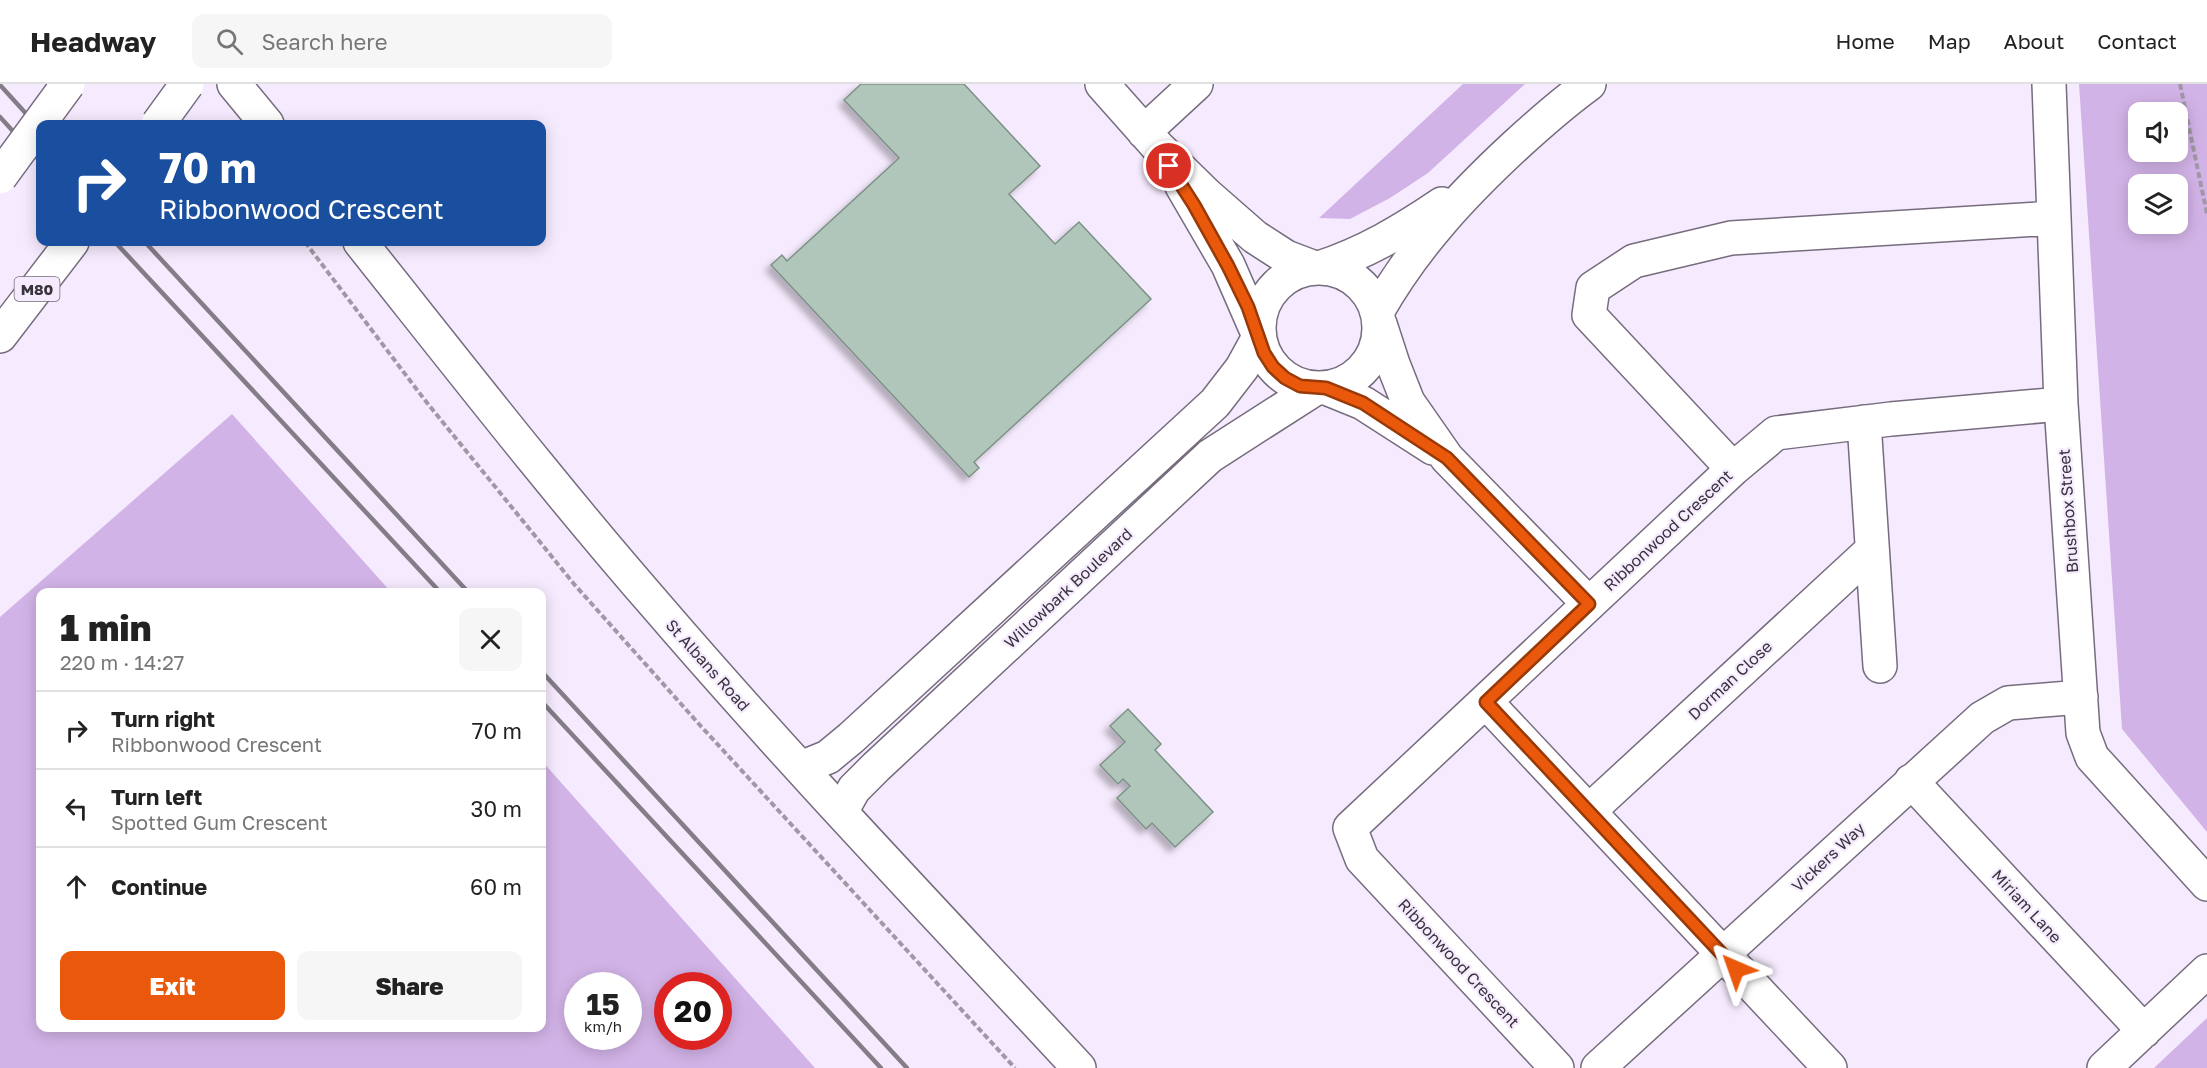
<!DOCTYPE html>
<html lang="en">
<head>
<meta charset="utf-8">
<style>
	:root { --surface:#fff; --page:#f6f6f6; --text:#222; --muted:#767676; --line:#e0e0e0; --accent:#ea580c }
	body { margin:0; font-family:"Golos Text",sans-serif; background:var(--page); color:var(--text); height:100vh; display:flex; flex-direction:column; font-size:22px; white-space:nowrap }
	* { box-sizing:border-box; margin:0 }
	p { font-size:20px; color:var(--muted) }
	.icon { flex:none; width:33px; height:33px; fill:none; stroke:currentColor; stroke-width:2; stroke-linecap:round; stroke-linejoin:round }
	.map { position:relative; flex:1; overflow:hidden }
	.sheet { position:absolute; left:36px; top:504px; width:510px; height:444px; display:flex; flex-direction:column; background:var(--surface); border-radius:12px; box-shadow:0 3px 15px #0003 }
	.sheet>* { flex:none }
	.hud { position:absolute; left:36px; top:36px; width:510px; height:126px; border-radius:12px; box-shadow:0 3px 15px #0003; background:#1a4fa0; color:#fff; overflow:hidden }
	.fabs { position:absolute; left:2128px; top:18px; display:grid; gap:12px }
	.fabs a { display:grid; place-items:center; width:60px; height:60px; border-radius:12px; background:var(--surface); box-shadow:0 3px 15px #0003; font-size:30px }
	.speed { position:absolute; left:564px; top:888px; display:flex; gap:12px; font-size:30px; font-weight:700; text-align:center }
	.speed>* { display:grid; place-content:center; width:78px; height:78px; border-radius:50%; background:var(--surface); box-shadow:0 3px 15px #0003; line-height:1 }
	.speed small { font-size:15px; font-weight:400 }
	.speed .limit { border:9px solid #d22; background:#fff; color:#111 }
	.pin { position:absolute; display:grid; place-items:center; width:51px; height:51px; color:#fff; margin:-26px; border:3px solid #fff; border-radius:50%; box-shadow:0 2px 6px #0007 }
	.me { position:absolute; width:66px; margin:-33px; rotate:317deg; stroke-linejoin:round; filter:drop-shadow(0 0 4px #0008) }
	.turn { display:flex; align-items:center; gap:21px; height:126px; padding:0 24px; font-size:27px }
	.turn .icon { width:78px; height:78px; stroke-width:2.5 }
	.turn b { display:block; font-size:42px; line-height:51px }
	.round { display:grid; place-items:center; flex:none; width:63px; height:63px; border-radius:12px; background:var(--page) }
	.head { display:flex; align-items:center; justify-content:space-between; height:102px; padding:0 24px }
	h1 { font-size:36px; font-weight:800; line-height:45px }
	.action { display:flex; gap:12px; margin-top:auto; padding:12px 24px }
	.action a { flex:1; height:69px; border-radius:12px; background:var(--accent); color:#fff; font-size:24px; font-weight:800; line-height:69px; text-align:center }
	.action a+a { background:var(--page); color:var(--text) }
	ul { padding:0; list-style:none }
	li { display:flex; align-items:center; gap:18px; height:78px; padding:0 24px; border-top:2px solid var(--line) }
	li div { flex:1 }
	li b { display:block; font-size:22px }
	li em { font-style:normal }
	header { display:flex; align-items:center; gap:36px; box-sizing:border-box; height:84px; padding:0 30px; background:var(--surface); border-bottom:2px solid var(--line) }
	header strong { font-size:28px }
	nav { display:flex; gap:33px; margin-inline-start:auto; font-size:21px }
	.search { width:420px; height:54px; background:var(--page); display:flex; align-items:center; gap:15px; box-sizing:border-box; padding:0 21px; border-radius:12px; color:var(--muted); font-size:22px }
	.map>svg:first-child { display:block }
	.green { fill:#d2b3e7; fill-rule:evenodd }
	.building { fill:#b1c6bb; stroke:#7d9187; stroke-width:1.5; filter:url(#shadow) }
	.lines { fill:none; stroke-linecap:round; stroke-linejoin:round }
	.minor-casing { stroke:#766c7d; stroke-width:36 }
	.major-casing { stroke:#766c7d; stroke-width:36 }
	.highway-casing { stroke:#766c7d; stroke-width:36 }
	.path { stroke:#a098a5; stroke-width:4; stroke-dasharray:6 3; stroke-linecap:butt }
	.minor { stroke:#fff; stroke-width:33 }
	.major { stroke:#fff; stroke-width:33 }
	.highway { stroke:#fff; stroke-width:33 }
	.rail { stroke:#837d88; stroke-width:4.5 }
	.highway-bridge-casing { stroke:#766c7d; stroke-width:36; stroke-linecap:butt }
	.highway-bridge { stroke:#fff; stroke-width:33 }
	.route-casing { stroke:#983908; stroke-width:15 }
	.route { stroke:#ea580c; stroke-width:10 }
	.labels { text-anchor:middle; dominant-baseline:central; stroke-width:4.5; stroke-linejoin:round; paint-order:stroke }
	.shield { fill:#f6ebfe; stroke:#716b76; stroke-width:1.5 }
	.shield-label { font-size:15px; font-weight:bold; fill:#38343b }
	.street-label { font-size:16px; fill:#38343b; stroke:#f6ebfe }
</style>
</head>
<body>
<header>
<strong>Headway</strong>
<div class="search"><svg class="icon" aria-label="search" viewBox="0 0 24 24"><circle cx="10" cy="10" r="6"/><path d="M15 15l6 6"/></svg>Search here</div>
<nav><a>Home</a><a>Map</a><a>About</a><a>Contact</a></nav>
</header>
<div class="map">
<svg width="2207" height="984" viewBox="0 0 2207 984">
	<defs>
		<filter id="shadow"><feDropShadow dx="-5.5" dy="5.5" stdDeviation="3" flood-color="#0004"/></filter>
	</defs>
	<rect width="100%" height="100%" fill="#f6ebfe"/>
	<path class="green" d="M1463,0H1525L1428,89L1390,114L1350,135L1319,134Z
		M2079,0H2207V748L2122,645ZM2139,28H2178V68H2139ZM2139,100H2178V140H2139Z
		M232,330L391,508H40V944H542V677L815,984H0V533ZM578,902H628V952H578ZM668,902H718V952H668Z
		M2207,934V984H2154Z"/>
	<path class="building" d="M861,0H964L1040,82L1009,110L1055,160L1079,138L1151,215L974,378L979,384L969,393L771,181L782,171L787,177L899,74L844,16Z
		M1128,625L1161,660L1155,666L1213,728L1175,763L1152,739L1146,745L1117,714L1130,702L1123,695L1118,700L1100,681L1125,658L1110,642Z"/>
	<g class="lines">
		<g class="minor-casing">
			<path id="minor" d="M1102,0L1157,62L1207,111L1255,153L1286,173L1315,184
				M2049,0L2061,320L2083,649L2092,673L2207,800
				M1144,48L1196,0
				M1182,102L1228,181L1259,252
				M1319,184C1365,169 1402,147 1442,120
				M1259 244a60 60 0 1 1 120 0a60 60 0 1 1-120 0Z
				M1377,228C1413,164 1461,112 1515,62C1539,40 1563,19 1589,0
				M1380,240L1393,280L1408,318L1447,374L1589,520
				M1326,304L1363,319L1433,364
				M1864,338L1880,582
				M1733,385L1589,231L1593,204L1634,177L1731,154L2054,134
				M1486,618L1830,984
				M801,684L828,673L851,654L1215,319L1242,284L1259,253
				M1911,697L2144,947
				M1589,727L1872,466
				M841,728L854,705L876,683L1210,372L1316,304
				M1557,984L1362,775L1350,744L1733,385L1776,349L1891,335L2061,320
				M1598,984L1982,634L2008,619L2081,613
				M2104,984L2207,887"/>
		</g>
		<g class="major-casing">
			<path id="major" d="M234,0L267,40
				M360,158C458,281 555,406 659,525C794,682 938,832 1079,984"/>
		</g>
		<g class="highway-casing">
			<path id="highway" d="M0,252L72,158"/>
		</g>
		<path class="path" d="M2180,0L2207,130
			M305,158L424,315L574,500L698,639L1015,984"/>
		<use href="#minor" class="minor"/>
		<use href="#major" class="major"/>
		<use href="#highway" class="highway"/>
		<path class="rail" d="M0,1L40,45
			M0,33L40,77
			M115,158L440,508
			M145,158L468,508
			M542,588L907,984
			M542,618L881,984"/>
		<g class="highway-bridge-casing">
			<path id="highway-bridge" d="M158,40L187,0
				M0,93L68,0"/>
		</g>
		<use href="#highway-bridge" class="highway-bridge"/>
	</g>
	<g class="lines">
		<g class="route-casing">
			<path id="route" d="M1169,82L1194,121L1228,182L1248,223L1264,269L1273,283L1285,294L1300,302L1326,304L1363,319L1447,374L1589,520L1486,618L1736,885"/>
		</g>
		<use href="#route" class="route"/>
	</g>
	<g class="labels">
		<rect class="shield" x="14.5" y="193" width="45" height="24" rx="4.5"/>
		<g class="shield-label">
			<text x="37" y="205">M80</text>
		</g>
		<g class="street-label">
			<text transform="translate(2068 427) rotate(-94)">Brushbox Street</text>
			<text transform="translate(1668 446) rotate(-43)">Ribbonwood Crescent</text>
			<text transform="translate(1068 504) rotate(-43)">Willowbark Boulevard</text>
			<text transform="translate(708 581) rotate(48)">St Albans Road</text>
			<text transform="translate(1730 596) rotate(-43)">Dorman Close</text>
			<text transform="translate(1828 773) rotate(-43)">Vickers Way</text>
			<text transform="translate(2027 822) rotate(47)">Miriam Lane</text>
			<text transform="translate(1459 879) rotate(47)">Ribbonwood Crescent</text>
		</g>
	</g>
</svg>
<div class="fabs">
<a><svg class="icon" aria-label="sound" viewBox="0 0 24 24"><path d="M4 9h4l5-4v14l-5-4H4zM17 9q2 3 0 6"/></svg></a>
<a><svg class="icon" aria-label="layers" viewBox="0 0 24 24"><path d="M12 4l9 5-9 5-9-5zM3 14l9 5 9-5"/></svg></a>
</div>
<div class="speed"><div>15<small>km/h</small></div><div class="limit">20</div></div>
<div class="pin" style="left:1169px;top:82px;background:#d93025"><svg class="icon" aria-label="arrive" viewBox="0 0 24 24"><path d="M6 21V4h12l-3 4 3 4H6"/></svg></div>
<svg class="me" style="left:1736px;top:885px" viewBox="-20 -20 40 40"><path d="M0-17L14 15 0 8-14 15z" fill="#ea580c" stroke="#fff" stroke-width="4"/></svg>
<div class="hud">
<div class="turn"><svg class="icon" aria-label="right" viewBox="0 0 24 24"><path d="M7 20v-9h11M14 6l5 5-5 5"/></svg><div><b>70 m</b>Ribbonwood Crescent</div></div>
</div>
<section class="sheet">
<div class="head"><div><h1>1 min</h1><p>220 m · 14:27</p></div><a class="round"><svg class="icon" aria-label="close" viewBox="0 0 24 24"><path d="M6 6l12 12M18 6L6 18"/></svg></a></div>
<ul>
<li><svg class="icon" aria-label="right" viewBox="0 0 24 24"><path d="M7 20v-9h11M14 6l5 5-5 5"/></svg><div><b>Turn right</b><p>Ribbonwood Crescent</p></div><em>70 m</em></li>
<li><svg class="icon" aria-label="left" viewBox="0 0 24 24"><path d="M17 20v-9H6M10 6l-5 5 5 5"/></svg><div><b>Turn left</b><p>Spotted Gum Crescent</p></div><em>30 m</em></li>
<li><svg class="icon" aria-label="ahead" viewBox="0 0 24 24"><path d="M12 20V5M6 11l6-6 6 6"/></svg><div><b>Continue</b></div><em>60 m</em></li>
</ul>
<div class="action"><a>Exit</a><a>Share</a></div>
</section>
</div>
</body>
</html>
